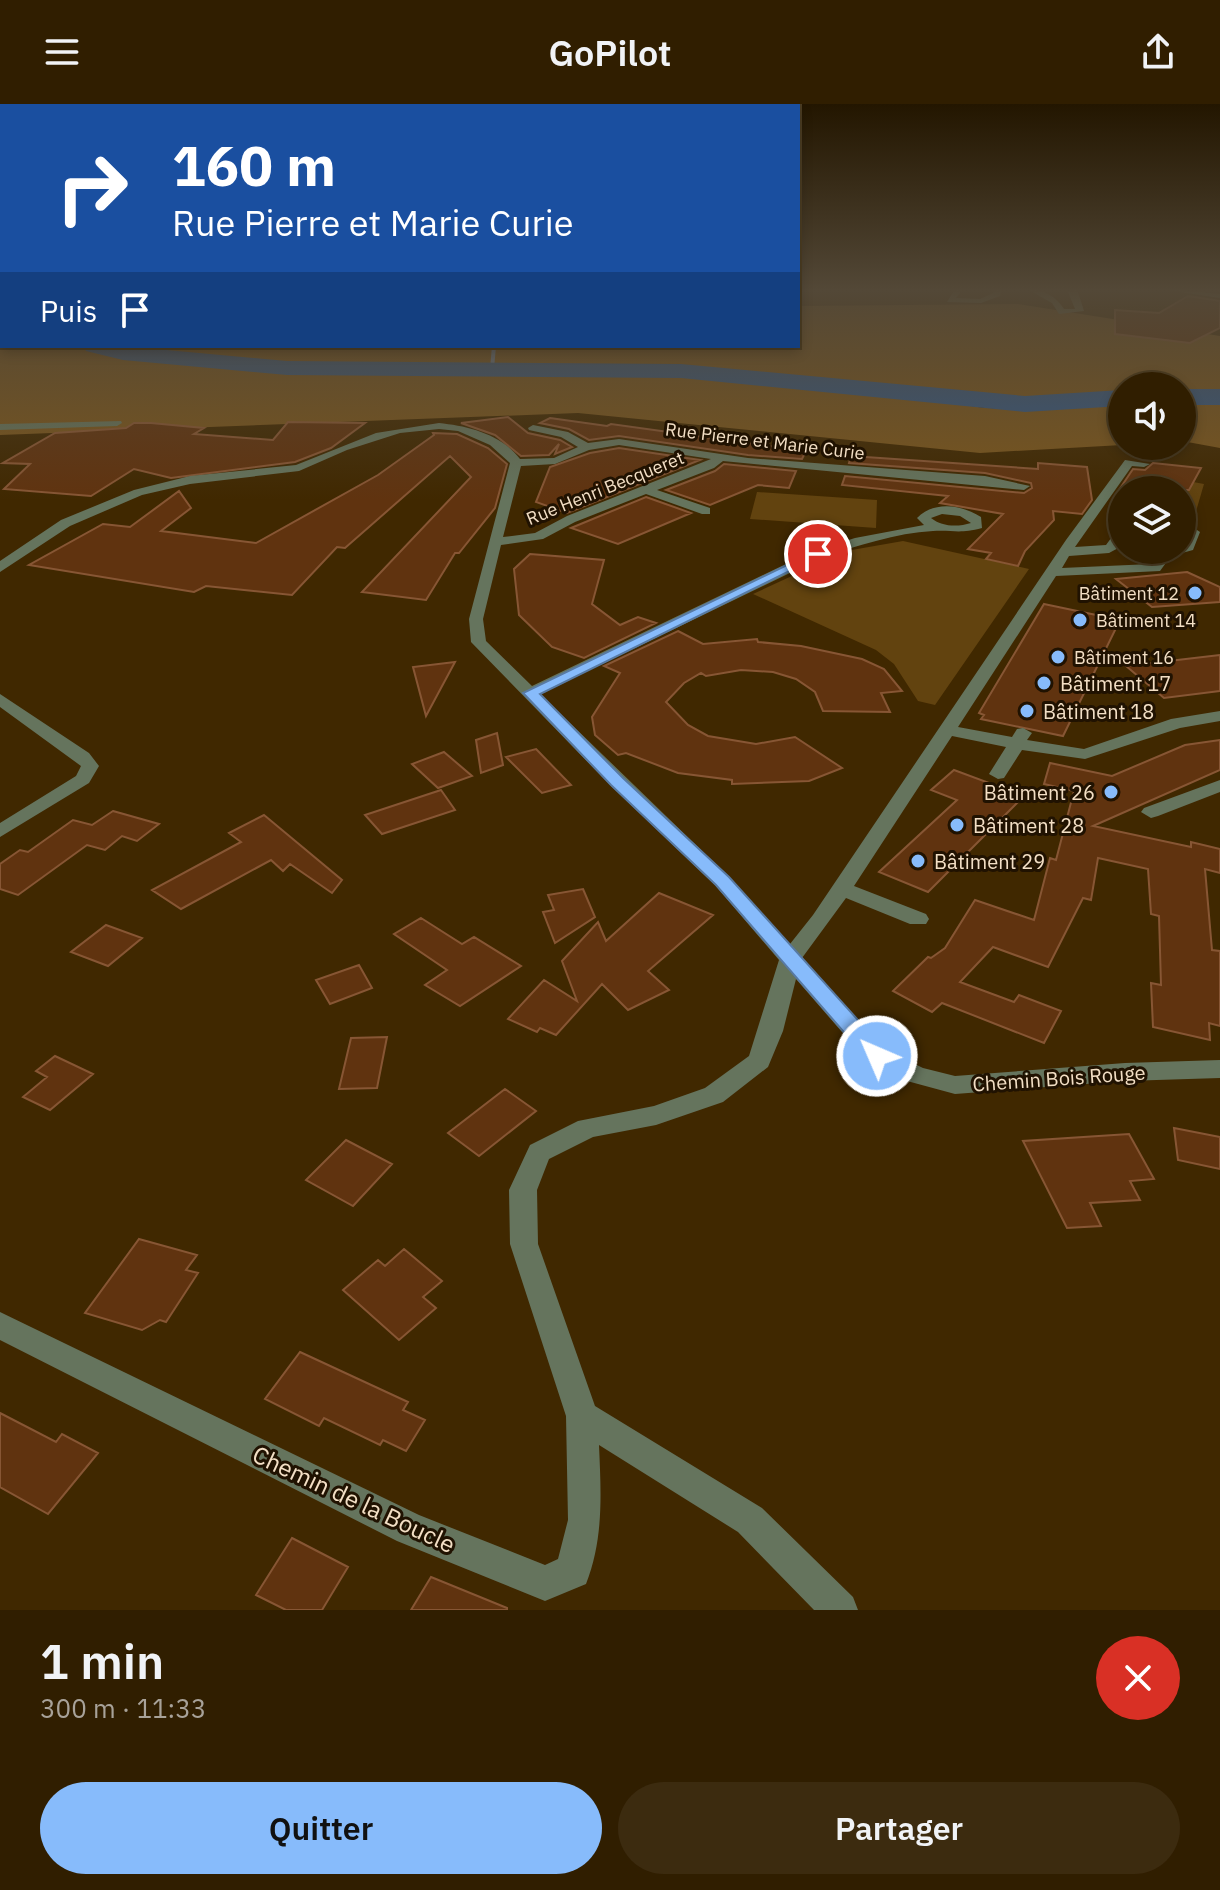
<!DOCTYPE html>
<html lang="fr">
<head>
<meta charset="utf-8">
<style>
	:root { --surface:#301e00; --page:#3c2b0f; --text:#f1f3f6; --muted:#a8a299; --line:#4b3c22; --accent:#87bbfb }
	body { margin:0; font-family:"IBM Plex Sans",sans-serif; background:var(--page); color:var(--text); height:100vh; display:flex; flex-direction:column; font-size:30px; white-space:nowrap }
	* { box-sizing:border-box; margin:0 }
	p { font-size:26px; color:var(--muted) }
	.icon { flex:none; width:44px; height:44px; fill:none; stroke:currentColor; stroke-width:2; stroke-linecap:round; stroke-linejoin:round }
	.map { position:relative; height:1506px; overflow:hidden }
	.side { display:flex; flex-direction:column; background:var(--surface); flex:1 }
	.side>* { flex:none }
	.top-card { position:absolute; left:0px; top:0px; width:800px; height:244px; box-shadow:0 4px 12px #0003,0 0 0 2px var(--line); background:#1a4fa0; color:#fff; overflow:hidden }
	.buttons { position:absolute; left:1108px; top:268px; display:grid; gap:16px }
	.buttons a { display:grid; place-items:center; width:88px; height:88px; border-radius:50%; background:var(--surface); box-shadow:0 4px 12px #0003,0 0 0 2px var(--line); font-size:40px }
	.pin { position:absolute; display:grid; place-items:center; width:68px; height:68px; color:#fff; margin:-34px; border:4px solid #fff; border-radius:50%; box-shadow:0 2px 8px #0007 }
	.me { position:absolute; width:88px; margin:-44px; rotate:315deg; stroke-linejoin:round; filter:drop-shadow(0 0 6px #0008) }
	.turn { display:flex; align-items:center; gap:28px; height:168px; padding:0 40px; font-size:36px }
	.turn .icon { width:104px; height:104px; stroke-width:2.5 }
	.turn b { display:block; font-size:56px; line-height:68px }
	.then { display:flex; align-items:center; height:76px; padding:0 40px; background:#0003; gap:16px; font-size:30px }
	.round { display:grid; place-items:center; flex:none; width:84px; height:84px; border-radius:42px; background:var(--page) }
	.overview { display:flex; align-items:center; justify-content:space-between; height:136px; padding:0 40px }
	h1 { font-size:48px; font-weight:600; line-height:60px }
	.primary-button { display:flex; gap:16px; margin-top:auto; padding:16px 40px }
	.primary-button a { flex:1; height:92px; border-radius:48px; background:var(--accent); color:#111; font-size:32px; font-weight:600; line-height:92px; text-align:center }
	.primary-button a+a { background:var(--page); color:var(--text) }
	header { display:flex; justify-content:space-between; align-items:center; height:104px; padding:0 40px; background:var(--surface); font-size:36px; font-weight:600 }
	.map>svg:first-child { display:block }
	.green { fill:#62430f }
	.forest { fill:#7a561d }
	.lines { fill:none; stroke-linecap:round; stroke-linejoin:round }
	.stream { stroke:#6d8098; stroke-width:4 }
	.river { fill:#335885; fill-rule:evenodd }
	.building { fill:#60330f; stroke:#875634; stroke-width:2 }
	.minor { fill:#65745d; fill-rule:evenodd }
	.route { fill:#87bbfb; stroke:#587aa3; stroke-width:2 }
	.poi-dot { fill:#87bbfb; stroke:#201201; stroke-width:3 }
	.labels { text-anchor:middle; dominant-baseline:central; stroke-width:6; stroke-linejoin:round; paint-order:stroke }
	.far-street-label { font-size:18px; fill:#f3dfc5; stroke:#201201 }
	.far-poi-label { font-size:18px; fill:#f3dfc5; stroke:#201201; text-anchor:start }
	.poi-label { font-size:20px; fill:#f3dfc5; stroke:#201201; text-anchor:start }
	.street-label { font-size:20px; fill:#f3dfc5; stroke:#201201 }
	.near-street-label { font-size:24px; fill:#f3dfc5; stroke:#201201 }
</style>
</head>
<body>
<header><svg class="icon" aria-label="menu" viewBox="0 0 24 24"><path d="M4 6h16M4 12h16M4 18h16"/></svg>GoPilot<svg class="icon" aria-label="share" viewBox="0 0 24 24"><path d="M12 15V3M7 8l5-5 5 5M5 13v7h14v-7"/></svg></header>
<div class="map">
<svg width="1220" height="1506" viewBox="0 0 1220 1506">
	<rect width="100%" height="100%" fill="#402800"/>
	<path class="green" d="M1188,377L1204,380L1190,428L1182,427V393Z
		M757,388L877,396L876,424L750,415Z
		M903,437L1029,465L935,601L918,597L894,560L876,546L753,490L846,447Z"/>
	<path class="forest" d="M0,185L2,242H798V202L1018,200L1220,232V290H1182V282H1122V290L1014,293L945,289L941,293C980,314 1075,301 1122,301V341L980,349L578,309L0,331Z
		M1182,301H1220V344L1182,337Z"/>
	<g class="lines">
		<path class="stream" d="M492,265L494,242"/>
		<path class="river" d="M0,219H2V233H0Z
			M83,242H123L287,257L681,260L1025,292L1122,286V302L1025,308L681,274L287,271L123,256L86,247Z
			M1182,285H1220V301H1182Z"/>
	</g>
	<path class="building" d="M1188,192L1220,197V224L1190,239L1115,230V206L1159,209Z
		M508,313L528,329L560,336L572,343L555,350L559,340L549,351L521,352L495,331L461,319Z
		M550,314L607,322L611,320L806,347L802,355L748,351L619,332L589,336L569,325L540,319Z
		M288,318L365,319L331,344L295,358L171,374L134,365L91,392L4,385L30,360L3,359L55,329L126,324L134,319H151L204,324L194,330L273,336Z
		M433,329L457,330L488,344L507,360L495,404L459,449H455L426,496L362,488L471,373L450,352L345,444L337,443L292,491L206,482L194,488L29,461L103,420L130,423L179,387L191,404L161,427L256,439L378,371L434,331Z
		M619,344L700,356L567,409L536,398L550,363L590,349Z
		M851,352L1038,365V359L1087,363L1092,396L1082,410L1053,407L1054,416L1025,447L1018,462L986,455L991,449L968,445L1003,410L940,399L948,392L842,381L845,372L1024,389L1032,384L1031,379L985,369L849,359Z
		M1153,359L1201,364L1189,386H1119L1133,365L1145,366Z
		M724,360L796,367L789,384L758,381L710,401L666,386L715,367Z
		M646,393L691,409L618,440L571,424Z
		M530,450L604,456L592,500L620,521L638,513L656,519L584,554L552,543L519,511L514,465Z
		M1187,468L1220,483V498L1152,503L1116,475Z
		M1044,500L1120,516L1063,632L981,615L984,611L979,609Z
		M678,527L703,540L757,535L758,538L801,542L862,555L884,565L902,587L881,589L890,608L823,607L815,588L796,575L773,568L741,566L706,572L701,569L684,579L666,598L688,621L708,632L756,640L795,633L842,664L809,677L732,680V676L678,669L626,649L618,651L595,631L592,613L620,569L604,562Z
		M1220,551V587L1164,594L1126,562Z
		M455,558L441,584L426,612L413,563Z
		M497,629L503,661L481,669L476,636Z
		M1220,636V666L1093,722L1191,743V738L1220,745V769L1205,765L1212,846L1220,847V922L1209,919L1210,936L1153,923L1151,879L1161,881L1159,812L1151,810L1148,765L1098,754L1091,796L1083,794L1048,863L993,843L960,878L1014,898L1019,891L1061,907L1044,939L942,899L932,908L893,887L928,853L931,854L945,844L975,796L1034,816L1050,754L1056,756L1074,687L1044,680L1050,659L1112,672L1185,641Z
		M536,645L571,681L542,689L506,653Z
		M444,648L472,672L438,684L412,660Z
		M954,666L1024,692L928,788L879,768L957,696L931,686Z
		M441,686L455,706L382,730L365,711Z
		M113,707L159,720L137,737L122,732L105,746L87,741L18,791L0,785V760L20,746L28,748L73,716L92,721Z
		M264,711L342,776L332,789L290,760L283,767L271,756L181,805L152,786L241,738L229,729Z
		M583,785L595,813L555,839L543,808L554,806L548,791Z
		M659,789L713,811L648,867L669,886L628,906L602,880L556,931L540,924L537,928L508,915L544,876L577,897L562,857L598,818L606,837Z
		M421,814L462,840L474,833L521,862L460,902L425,881L447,866L394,830Z
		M106,821L142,834L108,862L71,848Z
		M359,861L372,884L330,900L316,876Z
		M387,933L377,984L339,985L351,934Z
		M55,952L93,970L50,1006L23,993L47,973L36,967Z
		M505,985L536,1007L479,1052L448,1029Z
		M1174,1024L1220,1033V1065L1178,1056Z
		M1129,1030L1154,1075L1130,1077L1140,1096L1090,1099L1101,1122L1067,1124L1023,1037Z
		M346,1036L392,1060L353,1102L306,1076Z
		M139,1135L197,1151L186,1166L198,1169L166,1218L160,1216L142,1226L85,1209Z
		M404,1145L442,1177L423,1193L436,1204L399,1236L343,1186L378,1156L385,1162Z
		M300,1248L408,1298L403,1306L425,1316L406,1347L383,1336L380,1341L324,1314L319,1322L265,1295Z
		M0,1309L56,1338L62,1330L98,1349L48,1410L0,1383Z
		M292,1434L348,1463L322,1506H286L256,1491Z
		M431,1473L507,1504V1506H411Z"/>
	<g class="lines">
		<path class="minor" d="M955,185H963L956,194L980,195L993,189L994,185H1002L1000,192L981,199L947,198Z
			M1027,185C1043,185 1056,192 1064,205H1075L1068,188L1077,185L1084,207L1059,210L1052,199Z
			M1169,185L1220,190V194L1173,187Z
			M121,317L122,319L117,322L0,326V320Z
			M439,319C468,322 501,330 520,355L554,354L578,343L561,333L529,326L528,324L533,321L568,328L588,339L619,335L748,354L985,372L1030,382L1024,386L723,357L714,364L657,386L710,404V410H702L646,390L575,418L543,435L501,441L483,515L486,537L532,582L813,447L855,434L924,421L917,414C935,396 962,401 981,413L982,424C959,430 955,426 933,427C896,429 857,442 823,453L540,590L729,773L790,840L813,811L1066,436L1125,356L1150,360L1144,363L1132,362L1075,443L1106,441L1117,426L1122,425V442L1109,449L1069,452L1062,464L1151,460L1161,446H1182L1185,427L1194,424L1200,428L1193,446L1171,452L1160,467L1056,472L958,623L1012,633L1017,625L1023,624L1032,629L1027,636L1084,645L1171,615L1220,607V617L1180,624L1085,655L1022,646L1004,674L998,675L989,670L1006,643L952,632L854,782L926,810L929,815L926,820H910L846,794L802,854L886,946L923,964L955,972L1125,959L1220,956V974L1125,977L955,990L907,977L868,958L796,875L783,927L768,963L723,998L656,1021L593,1033L549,1055L537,1086L538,1140L595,1302L762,1404L853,1493L858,1506H814L738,1428L599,1341C601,1389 604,1434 586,1480L545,1497L397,1437L0,1236V1208L419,1411L545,1461L558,1455L568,1416L566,1312L510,1140L509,1086L530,1041L578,1017L654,1002L705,984L749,952L779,856L715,781L611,682L471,538L469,515L510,359L490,341L458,327L439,325L400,329L347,346L299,367L190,380L142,391L70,422L0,468V457L61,416L134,386L190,372L296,361L376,329ZM619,341L711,355L567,412L535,429L503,433L521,362L555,360L589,346ZM942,410L960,412L971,419C958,423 942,423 931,414Z
			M0,590L89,649L99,662L89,679L0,733V719L76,672L81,662L0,603Z
			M1220,676V688L1158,712L1151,714L1141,708L1144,704Z"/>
	</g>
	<linearGradient id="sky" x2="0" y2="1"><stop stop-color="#231600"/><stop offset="0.47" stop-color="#534837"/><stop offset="1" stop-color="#534837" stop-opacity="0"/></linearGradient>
	<rect width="1220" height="396" fill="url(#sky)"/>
	<path class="route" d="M814,448L824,450L540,590L623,674L729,773L885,946L888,952L885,957H869L716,781L611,681L523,589Z"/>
	<g class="poi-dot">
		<circle cx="1195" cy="489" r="8"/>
		<circle cx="1080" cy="516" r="8"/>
		<circle cx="1058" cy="553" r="8"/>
		<circle cx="1044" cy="579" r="8"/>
		<circle cx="1027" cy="607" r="8"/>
		<circle cx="1111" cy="688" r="8"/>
		<circle cx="957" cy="721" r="8"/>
		<circle cx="918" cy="757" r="8"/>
	</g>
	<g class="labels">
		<g class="far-street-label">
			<text transform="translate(765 337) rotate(7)">Rue Pierre et Marie Curie</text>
			<text transform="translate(605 384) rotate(-22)">Rue Henri Becqueret</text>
		</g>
		<g class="far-poi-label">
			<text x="1179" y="489" text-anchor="end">Bâtiment 12</text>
			<text x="1096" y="516">Bâtiment 14</text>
			<text x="1074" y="553">Bâtiment 16</text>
		</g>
		<g class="poi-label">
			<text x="1060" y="579">Bâtiment 17</text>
			<text x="1043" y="607">Bâtiment 18</text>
			<text x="1095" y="688" text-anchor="end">Bâtiment 26</text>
			<text x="973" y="721">Bâtiment 28</text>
			<text x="934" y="757">Bâtiment 29</text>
		</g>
		<g class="street-label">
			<text transform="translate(1059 974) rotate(-4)">Chemin Bois Rouge</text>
		</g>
		<g class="near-street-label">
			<text transform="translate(354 1395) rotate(25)">Chemin de la Boucle</text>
		</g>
	</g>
</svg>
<div class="buttons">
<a><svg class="icon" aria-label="sound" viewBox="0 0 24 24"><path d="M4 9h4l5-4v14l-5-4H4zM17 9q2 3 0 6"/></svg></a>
<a><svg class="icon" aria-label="layers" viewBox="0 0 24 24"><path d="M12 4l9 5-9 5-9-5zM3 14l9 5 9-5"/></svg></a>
</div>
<div class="pin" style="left:818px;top:450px;background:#d93025"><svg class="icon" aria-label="arrive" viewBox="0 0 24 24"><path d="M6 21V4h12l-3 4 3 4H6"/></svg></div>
<svg class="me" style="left:877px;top:952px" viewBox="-20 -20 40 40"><circle r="17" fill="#87bbfb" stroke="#fff" stroke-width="3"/><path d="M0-11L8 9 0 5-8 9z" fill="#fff"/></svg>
<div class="top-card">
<div class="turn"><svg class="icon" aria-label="right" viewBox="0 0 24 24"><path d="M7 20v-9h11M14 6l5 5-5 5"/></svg><div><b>160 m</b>Rue Pierre et Marie Curie</div></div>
<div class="then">Puis<svg class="icon" aria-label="arrive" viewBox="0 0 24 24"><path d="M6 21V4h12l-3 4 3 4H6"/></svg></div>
</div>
</div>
<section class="side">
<div class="overview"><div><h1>1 min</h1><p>300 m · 11:33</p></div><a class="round" style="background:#d93025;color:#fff"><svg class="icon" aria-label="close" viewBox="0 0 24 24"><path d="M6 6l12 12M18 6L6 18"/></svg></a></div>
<div class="primary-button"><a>Quitter</a><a>Partager</a></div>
</section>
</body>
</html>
